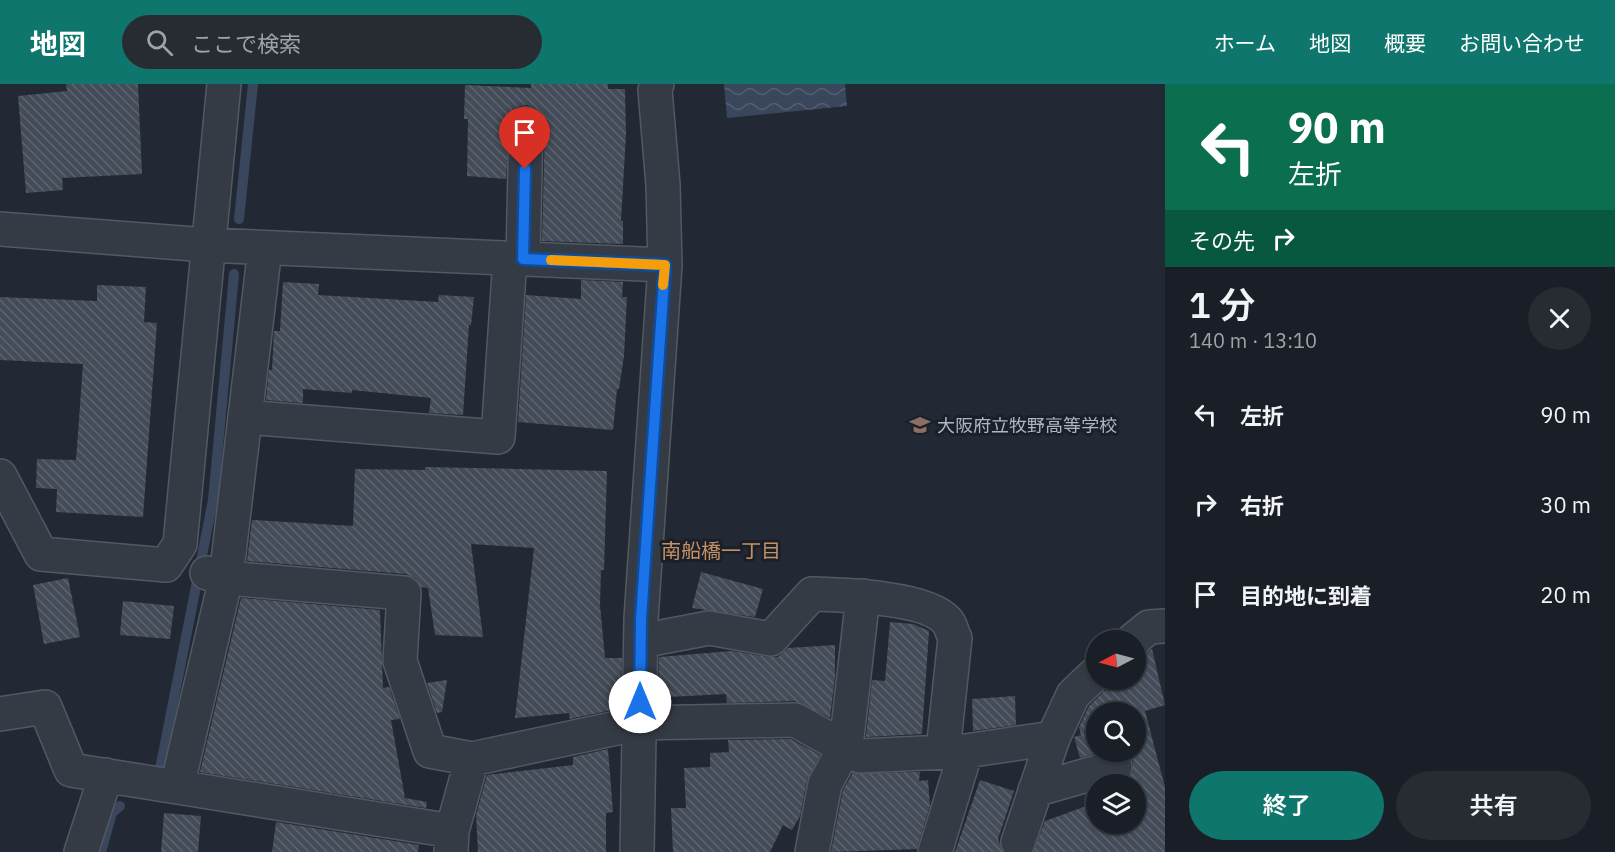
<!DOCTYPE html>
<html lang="ja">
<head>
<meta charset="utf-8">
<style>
	:root { --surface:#1a1f27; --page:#272c33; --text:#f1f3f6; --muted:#9fa2a7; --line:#383d44; --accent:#0f766e }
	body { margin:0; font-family:"IBM Plex Sans","Noto Sans JP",sans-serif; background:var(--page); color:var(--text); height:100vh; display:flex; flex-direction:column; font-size:22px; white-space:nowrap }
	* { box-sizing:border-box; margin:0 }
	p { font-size:20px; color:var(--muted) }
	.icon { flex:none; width:33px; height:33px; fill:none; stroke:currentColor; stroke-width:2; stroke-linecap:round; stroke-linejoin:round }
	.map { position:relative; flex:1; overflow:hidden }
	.details { display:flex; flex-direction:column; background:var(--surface); width:450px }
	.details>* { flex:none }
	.guide { background:#0b6e4f; color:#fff; overflow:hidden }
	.needle { width:39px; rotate:264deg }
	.controls { position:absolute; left:1086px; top:546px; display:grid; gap:12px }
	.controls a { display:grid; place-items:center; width:60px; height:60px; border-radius:50%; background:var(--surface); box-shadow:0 2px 4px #0004,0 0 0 2px var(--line); font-size:30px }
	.pin { position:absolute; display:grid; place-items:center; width:51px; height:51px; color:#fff; margin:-62px -26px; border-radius:50% 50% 50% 0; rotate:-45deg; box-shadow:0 0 6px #0007 }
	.pin .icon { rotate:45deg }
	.me { position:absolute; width:66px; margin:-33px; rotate:0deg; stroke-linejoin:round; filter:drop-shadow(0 0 4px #0008) }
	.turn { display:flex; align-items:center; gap:21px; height:126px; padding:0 24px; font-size:27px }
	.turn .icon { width:78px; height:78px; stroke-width:2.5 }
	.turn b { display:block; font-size:42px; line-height:51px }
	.then { display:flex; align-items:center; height:57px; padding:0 24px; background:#0003; gap:12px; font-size:22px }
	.round { display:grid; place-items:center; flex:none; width:63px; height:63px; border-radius:32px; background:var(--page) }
	.headline { display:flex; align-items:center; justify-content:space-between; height:102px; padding:0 24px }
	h1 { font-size:36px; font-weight:600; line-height:45px }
	.action { display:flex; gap:12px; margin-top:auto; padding:12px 24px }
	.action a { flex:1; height:69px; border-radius:36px; background:var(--accent); color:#fff; font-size:24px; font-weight:600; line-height:69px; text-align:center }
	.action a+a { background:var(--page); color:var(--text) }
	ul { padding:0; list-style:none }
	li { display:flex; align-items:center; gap:18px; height:90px; padding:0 24px }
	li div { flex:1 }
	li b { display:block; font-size:22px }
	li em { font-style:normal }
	header { display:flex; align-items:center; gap:36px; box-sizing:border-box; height:84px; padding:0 30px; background:var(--accent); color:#fff }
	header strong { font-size:28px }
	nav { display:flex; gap:33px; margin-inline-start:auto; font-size:21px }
	.search { width:420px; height:54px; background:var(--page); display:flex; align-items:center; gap:15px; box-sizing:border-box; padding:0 21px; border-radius:33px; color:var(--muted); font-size:22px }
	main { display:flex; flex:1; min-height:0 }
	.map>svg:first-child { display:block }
	.water { fill:url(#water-waves) }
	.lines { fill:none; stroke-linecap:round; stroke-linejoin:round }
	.stream { stroke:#39465c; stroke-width:10 }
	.building { fill:url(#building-back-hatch) }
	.minor-casing { stroke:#525963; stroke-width:36 }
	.minor { stroke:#353b45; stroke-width:33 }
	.route-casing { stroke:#114b97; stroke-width:15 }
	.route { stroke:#1a73e8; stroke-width:10 }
	.slow { stroke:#f59e0b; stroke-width:10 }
	.labels { text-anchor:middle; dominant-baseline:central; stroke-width:6; stroke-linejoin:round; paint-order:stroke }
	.poi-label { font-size:18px; fill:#afb6c2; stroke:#1a2029; text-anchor:start }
	.neighbourhood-label { font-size:20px; fill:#c79165; stroke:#1a2029 }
</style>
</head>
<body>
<header>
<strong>地図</strong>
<div class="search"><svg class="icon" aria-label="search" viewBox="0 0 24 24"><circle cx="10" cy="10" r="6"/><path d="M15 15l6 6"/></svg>ここで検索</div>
<nav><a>ホーム</a><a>地図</a><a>概要</a><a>お問い合わせ</a></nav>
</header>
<main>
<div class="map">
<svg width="1165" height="768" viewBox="0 0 1165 768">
	<defs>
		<pattern id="water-waves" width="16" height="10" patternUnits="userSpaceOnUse" patternTransform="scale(1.5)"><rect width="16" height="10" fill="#39465c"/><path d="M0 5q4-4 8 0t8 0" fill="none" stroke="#535e72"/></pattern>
		<pattern id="building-back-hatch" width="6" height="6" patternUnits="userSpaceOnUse" patternTransform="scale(1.5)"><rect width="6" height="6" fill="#434c58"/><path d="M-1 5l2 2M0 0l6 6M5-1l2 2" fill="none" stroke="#5c646e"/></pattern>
	</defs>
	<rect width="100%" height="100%" fill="#222934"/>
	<path class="water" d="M724,0H845L847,22L727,34Z"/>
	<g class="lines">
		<path class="stream" d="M239,135L253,0
			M160,685L213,416L234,190
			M101,768L112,729L120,722"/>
	</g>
	<path class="building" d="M66,0H138L142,90L62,94L63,106L26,109L18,12L67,7Z
		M531,0H608V5H625L626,50L621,137H623V160L542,157L545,40L542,31L535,24L526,21L518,23L510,31L506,95L467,92L468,35H464L465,1L531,4Z
		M581,196L623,198L622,213H627L624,272L619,305H617L613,346L518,338L526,211L581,215Z
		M283,198L319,200L318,211L438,218L439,211L474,213L471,241H469L463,331L429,329L431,314L352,306V309L303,305V319L266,316L269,286H272L274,247H280Z
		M97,201L146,203L144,238L157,239L143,433L56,428L57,405L36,404L37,375L76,376L83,280L0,276V213L97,217Z
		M425,383L607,387L604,486H601L600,521L605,574H622L621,624L570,635L569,629L515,634L534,464L471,460L483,553L435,551L428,504L421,503L415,494L406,490L247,477L252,436L353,442L355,385L425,386Z
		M701,488L763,505L755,533L692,524Z
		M68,494L80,553L44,560L33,501Z
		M241,514L380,526L383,604L389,603L400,635L391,636L405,714L427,718L426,724L200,688Z
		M123,517L174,522L170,555L120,551Z
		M890,538L913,540L929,547L922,650L866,653L872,596L885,597Z
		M835,561V593L830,634L795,617L727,619L726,610L668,613V620H658L659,573L732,567L768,573H778L788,564Z
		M1152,565L1165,621L1145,627L1165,703V768H1033L1045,737L1092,720L1089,710L1096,708V740H1136V700H1121L1129,696L1133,687V677L1125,668H1136V628H1096V668H1101L1080,674L1074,653L1081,651L1079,643L1089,622L1104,607L1130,601L1129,596H1136V575Z
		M447,596L442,628L437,629L427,599Z
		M1015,612L1016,641L973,647L972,615Z
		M790,655L820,671L807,696L800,732L792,746L783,741L770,768H673L671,724H686L684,684L710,683V669L729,668L728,656Z
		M608,665L613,728L606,729V768H478L476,731L487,691L573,681V673Z
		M920,688L919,697L928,696L930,721L917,765L831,768L843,706L853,689Z
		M980,696L1014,707L998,755L1003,768H955Z
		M164,729L201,732L198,768H161Z
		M276,738L419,761L418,768H272Z"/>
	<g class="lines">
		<g class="minor-casing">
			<path id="minor" d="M657,0L655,6L663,101L665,181
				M0,145L207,161L665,181L641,535L637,768
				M523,175L526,40
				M245,333L498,353L510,174
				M0,392L41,470L166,481L180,460L224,0
				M207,489L226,494L404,509L400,577L430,667L472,675
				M1133,556L1149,543L1165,542
				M641,557L709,544L771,555L812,510C842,511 927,513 947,537C951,541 952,549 955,554L943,667
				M0,630L45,623L71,686L452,747
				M177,703L226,494L265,164
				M1035,706L1115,683
				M1018,758L1053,654
				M81,768L106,691
				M451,768L452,747L472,675L640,639L795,636L860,672L966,667L1053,654L1073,611L1096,589
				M812,768L825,700L846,662L863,512
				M935,768L966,667"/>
		</g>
		<use href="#minor" class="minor"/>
	</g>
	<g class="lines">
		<g class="route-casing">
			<path id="route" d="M525,85L523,175L665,181L641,535L640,618"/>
		</g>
		<use href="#route" class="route"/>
		<path class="slow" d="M551,176L665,181L663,201"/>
	</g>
	<defs>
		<g id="school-bare" transform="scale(1.62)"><path d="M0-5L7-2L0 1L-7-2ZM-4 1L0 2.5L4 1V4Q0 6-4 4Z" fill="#8d6e63" stroke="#1a2029" stroke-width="2.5" paint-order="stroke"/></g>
	</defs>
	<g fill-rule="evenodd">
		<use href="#school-bare" x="920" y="341"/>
	</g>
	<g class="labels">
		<g class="poi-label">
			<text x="937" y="341">大阪府立牧野高等学校</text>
		</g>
		<g class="neighbourhood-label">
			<text x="721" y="466">南船橋一丁目</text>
		</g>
	</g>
</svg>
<div class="controls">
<a><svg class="needle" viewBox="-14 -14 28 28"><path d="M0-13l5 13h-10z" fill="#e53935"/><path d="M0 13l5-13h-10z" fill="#9fa2a7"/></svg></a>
<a><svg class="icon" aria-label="search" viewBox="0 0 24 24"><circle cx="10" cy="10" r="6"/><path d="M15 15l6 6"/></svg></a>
<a><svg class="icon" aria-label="layers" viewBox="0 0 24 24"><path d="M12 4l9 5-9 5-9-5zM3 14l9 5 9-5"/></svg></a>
</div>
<div class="pin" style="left:525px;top:85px;background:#d93025"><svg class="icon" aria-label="arrive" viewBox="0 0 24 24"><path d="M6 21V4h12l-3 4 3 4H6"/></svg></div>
<svg class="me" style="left:640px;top:618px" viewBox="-20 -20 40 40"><circle r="19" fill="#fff"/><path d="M0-13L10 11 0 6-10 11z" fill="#1a73e8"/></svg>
</div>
<section class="details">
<div class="guide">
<div class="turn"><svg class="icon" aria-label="left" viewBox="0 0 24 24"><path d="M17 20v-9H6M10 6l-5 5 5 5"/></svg><div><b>90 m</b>左折</div></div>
<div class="then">その先<svg class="icon" aria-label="right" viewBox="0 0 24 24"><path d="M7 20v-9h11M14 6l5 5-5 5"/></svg></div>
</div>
<div class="headline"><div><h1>1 分</h1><p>140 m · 13:10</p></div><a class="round"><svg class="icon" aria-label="close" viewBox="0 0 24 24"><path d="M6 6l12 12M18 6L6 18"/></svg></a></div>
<ul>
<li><svg class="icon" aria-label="left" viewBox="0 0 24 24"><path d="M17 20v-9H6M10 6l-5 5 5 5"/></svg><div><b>左折</b></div><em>90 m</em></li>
<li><svg class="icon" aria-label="right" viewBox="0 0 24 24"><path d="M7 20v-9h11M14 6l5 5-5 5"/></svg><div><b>右折</b></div><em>30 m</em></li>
<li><svg class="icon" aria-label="arrive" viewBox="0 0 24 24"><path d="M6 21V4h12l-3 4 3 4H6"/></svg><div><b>目的地に到着</b></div><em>20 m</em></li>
</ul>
<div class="action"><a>終了</a><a>共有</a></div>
</section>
</main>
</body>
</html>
